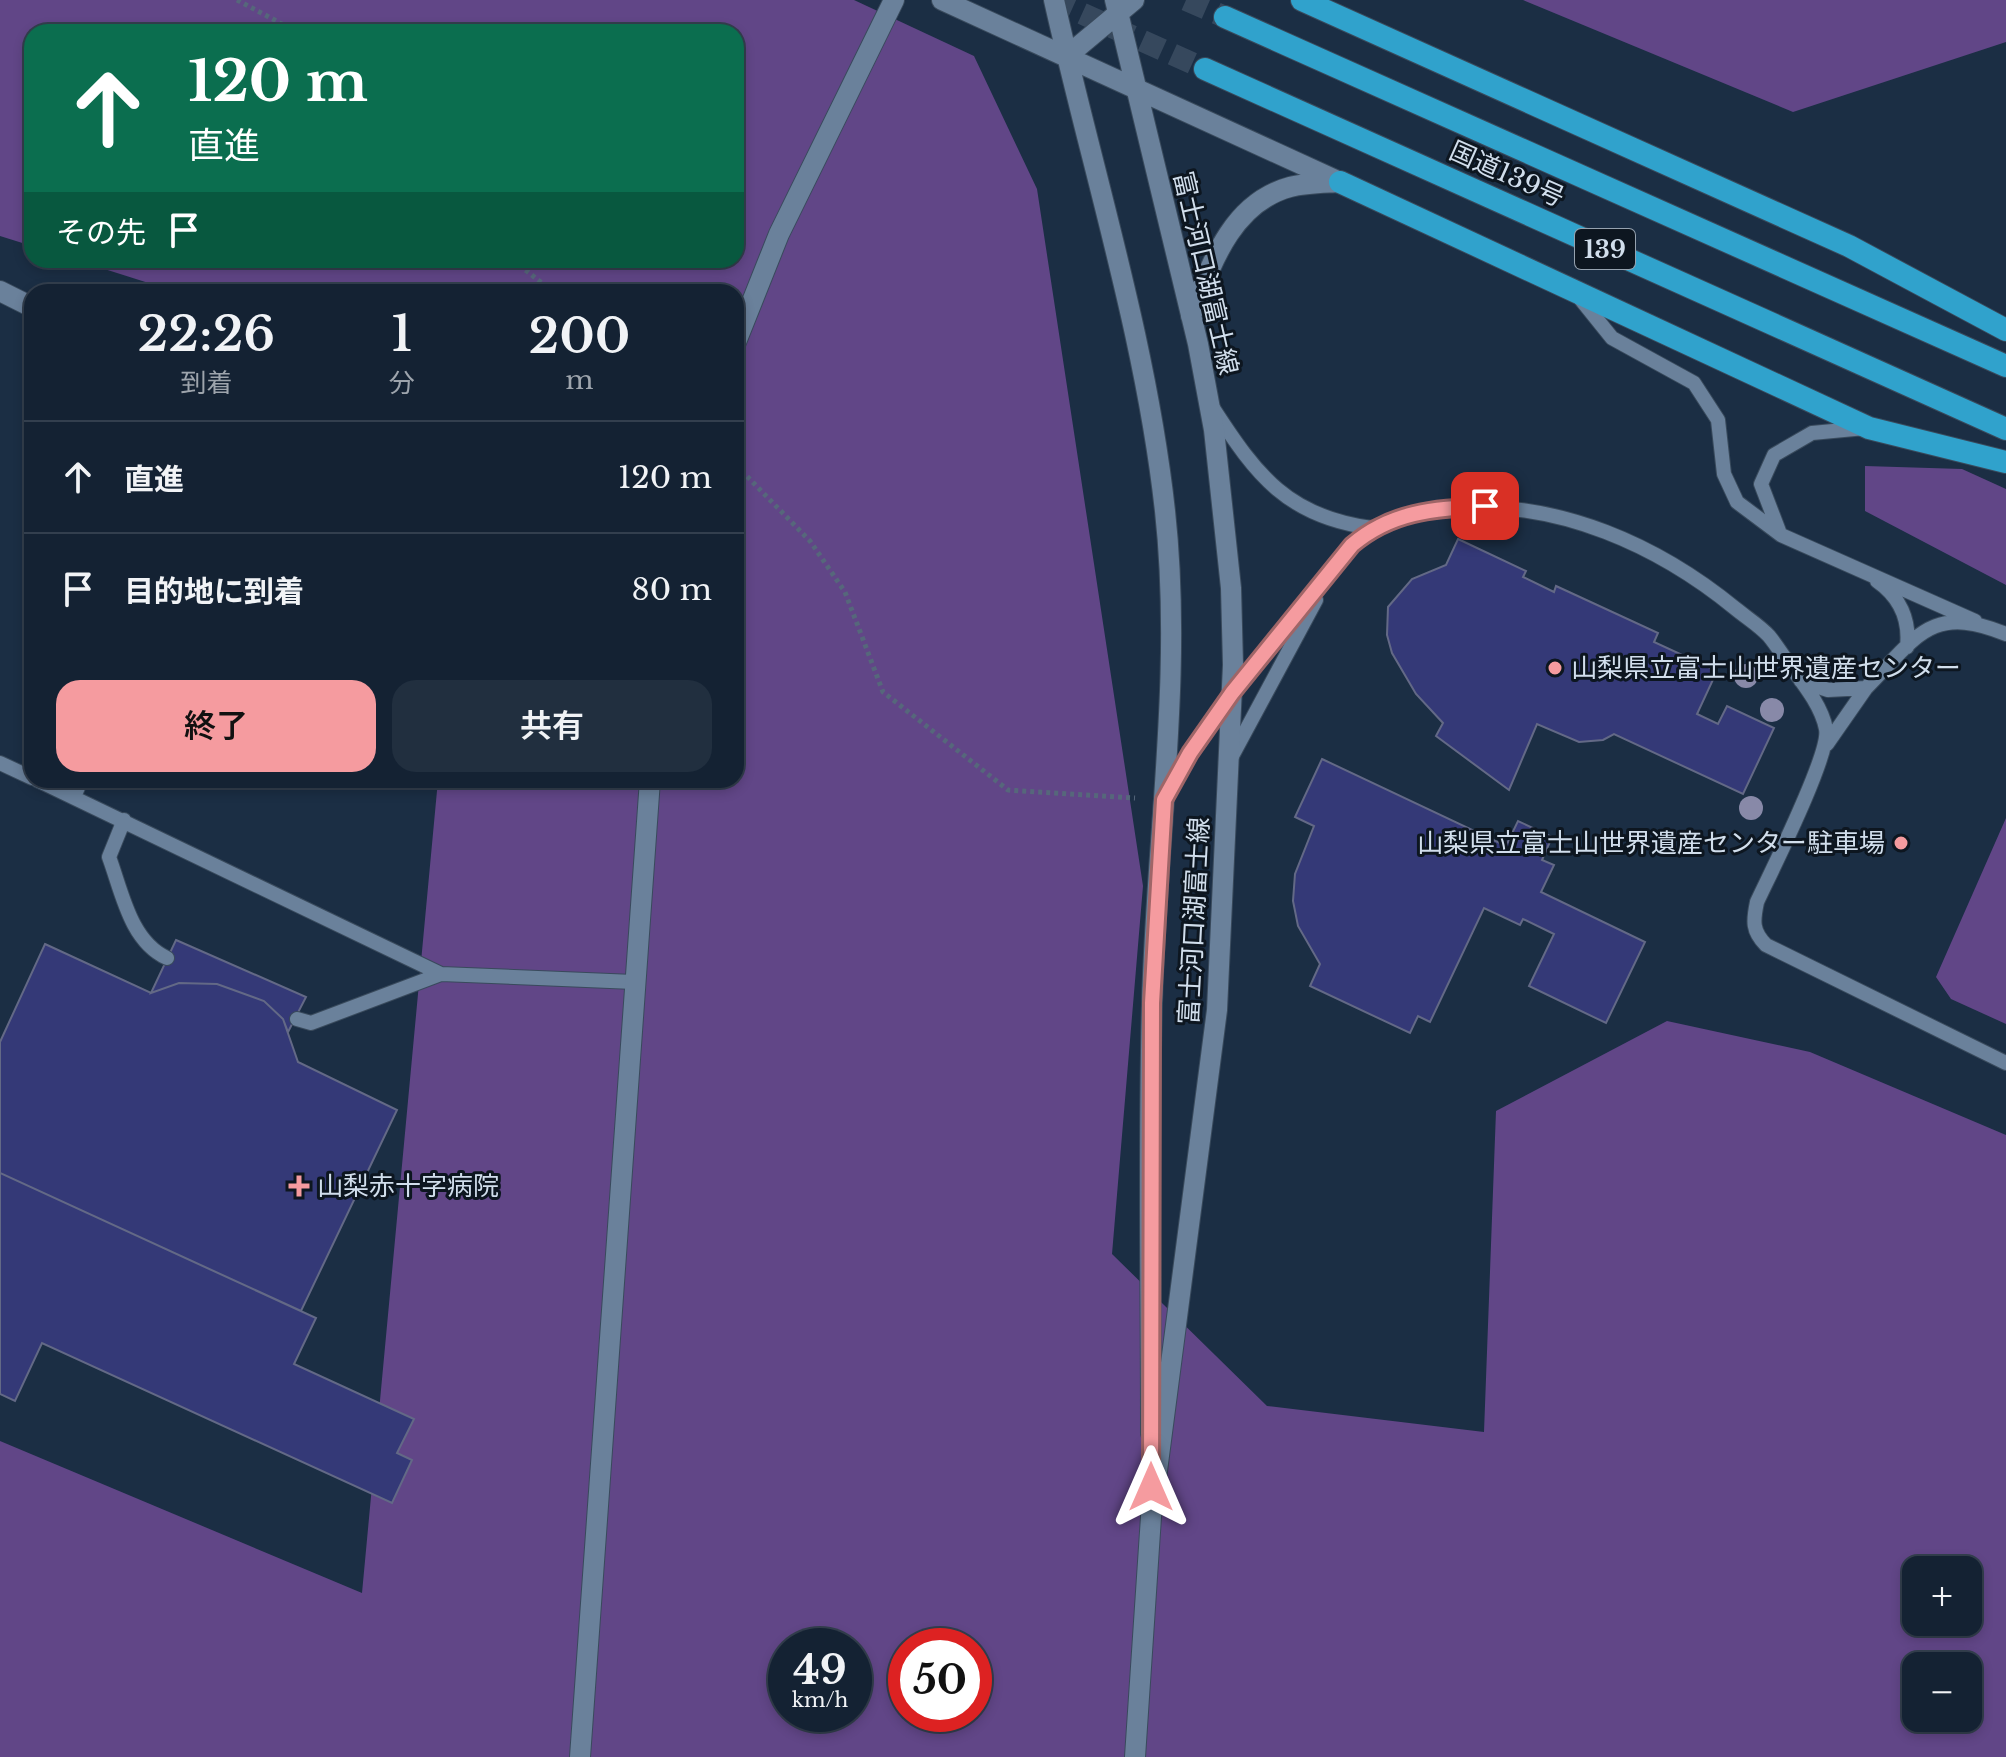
<!DOCTYPE html>
<html lang="ja">
<head>
<meta charset="utf-8">
<style>
	:root { --surface:#142233; --page:#212f3f; --text:#f1f3f6; --muted:#9da4ac; --line:#333f4e; --accent:#f59b9f }
	body { margin:0; font-family:"Libre Baskerville","Noto Sans JP",serif; background:var(--page); color:var(--text); height:100vh; display:flex; flex-direction:column; font-size:30px; white-space:nowrap }
	* { box-sizing:border-box; margin:0 }
	p { font-size:26px; color:var(--muted) }
	.icon { flex:none; width:44px; height:44px; fill:none; stroke:currentColor; stroke-width:2; stroke-linecap:round; stroke-linejoin:round }
	.map { position:relative; flex:1; overflow:hidden }
	.sheet { position:absolute; left:24px; top:284px; width:720px; height:504px; display:flex; flex-direction:column; background:var(--surface); border-radius:24px; box-shadow:0 4px 12px #0003,0 0 0 2px var(--line) }
	.sheet>* { flex:none }
	.banner { position:absolute; left:24px; top:24px; width:720px; height:244px; border-radius:24px; box-shadow:0 4px 12px #0003,0 0 0 2px var(--line); background:#0b6e4f; color:#fff; overflow:hidden }
	.tools { position:absolute; left:1902px; top:1556px; display:grid; gap:16px }
	.tools a { display:grid; place-items:center; width:80px; height:80px; border-radius:16px; background:var(--surface); box-shadow:0 4px 12px #0003,0 0 0 2px var(--line); font-size:40px }
	.speed { position:absolute; left:768px; top:1628px; display:flex; gap:16px; font-size:40px; font-weight:700; text-align:center }
	.speed>* { display:grid; place-content:center; width:104px; height:104px; border-radius:50%; background:var(--surface); box-shadow:0 4px 12px #0003,0 0 0 2px var(--line); line-height:1 }
	.speed small { font-size:20px; font-weight:400 }
	.speed .limit { border:12px solid #d22; background:#fff; color:#111 }
	.pin { position:absolute; display:grid; place-items:center; width:68px; height:68px; color:#fff; margin:-34px; border-radius:16px; box-shadow:0 4px 12px #0006 }
	.me { position:absolute; width:88px; margin:-44px; rotate:0deg; stroke-linejoin:round; filter:drop-shadow(0 0 6px #0008) }
	.turn { display:flex; align-items:center; gap:28px; height:168px; padding:0 32px; font-size:36px }
	.turn .icon { width:104px; height:104px; stroke-width:2.5 }
	.turn b { display:block; font-size:56px; line-height:68px }
	.then { display:flex; align-items:center; height:76px; padding:0 32px; background:#0003; gap:16px; font-size:30px }
	.eta { display:flex; justify-content:space-evenly; align-items:center; height:136px; text-align:center }
	.eta b { font-size:48px; font-weight:600; line-height:56px }
	.primary-button { display:flex; gap:16px; margin-top:auto; padding:16px 32px }
	.primary-button a { flex:1; height:92px; border-radius:24px; background:var(--accent); color:#111; font-size:32px; font-weight:600; line-height:92px; text-align:center }
	.primary-button a+a { background:var(--page); color:var(--text) }
	ul { padding:0; list-style:none }
	li { display:flex; align-items:center; gap:24px; height:112px; padding:0 32px; border-top:2px solid var(--line) }
	li div { flex:1 }
	li b { display:block; font-size:30px }
	li em { font-style:normal }
	.map>svg:first-child { display:block }
	.forest { fill:#614687; fill-rule:evenodd }
	.building { fill:#343977; stroke:#636986; stroke-width:2 }
	.lines { fill:none; stroke-linecap:round; stroke-linejoin:round }
	.trunk-tunnel { stroke:#36485d; stroke-width:22; stroke-dasharray:22 11; stroke-linecap:butt }
	.service-casing { stroke:#394a5c; stroke-width:16 }
	.tertiary-casing { stroke:#394a5c; stroke-width:22 }
	.secondary-casing { stroke:#394a5c; stroke-width:22 }
	.trunk-casing { stroke:#394a5c; stroke-width:24 }
	.path { stroke:#56677b; stroke-width:5; stroke-dasharray:4 4; stroke-linecap:butt }
	.service { stroke:#6a819b; stroke-width:14 }
	.tertiary { stroke:#6a819b; stroke-width:20 }
	.secondary { stroke:#6a819b; stroke-width:20 }
	.trunk { stroke:#30a2cc; stroke-width:22 }
	.tree { fill:#8889a8 }
	.route-casing { stroke:#9f6567; stroke-width:20 }
	.route { stroke:#f59b9f; stroke-width:14 }
	.poi-dot { fill:#f59b9f; stroke:#0d1620; stroke-width:3 }
	.labels { text-anchor:middle; dominant-baseline:central; stroke-width:6; stroke-linejoin:round; paint-order:stroke }
	.shield { fill:#0d1620; stroke:#96a2af; stroke-width:2 }
	.shield-label { font-size:24px; font-weight:bold; fill:#d1deec }
	.street-label { font-size:26px; fill:#d1deec; stroke:#0d1620 }
	.poi-label { font-size:26px; fill:#d1deec; stroke:#0d1620; text-anchor:start }
</style>
</head>
<body>
<div class="map">
<svg width="2006" height="1757" viewBox="0 0 2006 1757">
	<rect width="100%" height="100%" fill="#1b2e44"/>
	<path class="forest" d="M0,0H854L974,56L1037,189L1143,886L1112,1254L1267,1406L1484,1432L1496,1111L1667,1021L1810,1052L2006,1135V1757H0V1441L362,1593L438,780H736V292H177L76,260H736V32H32V246L0,236ZM1916,1570H1968V1622H1916ZM786,1646H854V1714H786ZM906,1646H974V1714H906ZM1916,1666H1968V1718H1916Z
		M1523,0H2006V42L1793,112Z
		M1865,466L1962,469L2006,489V585L1865,511Z
		M2006,818V1024L1951,999L1936,977Z"/>
	<path class="building" d="M1458,539L1526,571L1523,577L1554,592L1556,586L1658,633L1654,642L1717,671L1697,714L1718,724L1727,706L1774,728L1743,794L1614,734L1603,740L1579,742L1537,724L1509,790L1436,736L1443,723L1416,694L1392,653L1387,635L1388,607L1412,579L1446,565Z
		M1322,759L1506,846L1518,821L1552,837L1542,860L1554,865L1541,892L1645,942L1606,1023L1529,986L1554,934L1523,919L1520,925L1484,908L1430,1022L1418,1016L1410,1033L1310,986L1320,964L1298,926L1293,901L1295,874L1314,826L1295,817Z
		M176,940L306,997L288,1032L283,1019L264,1001L217,984L179,983L151,993Z
		M45,944L151,993L179,983L217,984L264,1001L283,1019L298,1062L397,1110L301,1311L0,1173V1042Z
		M0,1173L316,1318L294,1364L414,1419L397,1453L412,1460L392,1503L42,1343L15,1401L0,1394Z"/>
	<g class="lines">
		<path class="trunk-tunnel" d="M1052,0L1205,69
			M1186,0L1225,17"/>
		<g class="service-casing">
			<path id="service" d="M1579,297L1612,338L1694,383L1718,420L1724,474L1737,502L1781,535L1975,621
				M1213,408C1257,476 1288,517 1372,528
				M1779,531L1761,484L1774,455L1812,433L1865,428
				M1877,581C1900,597 1910,620 1907,647
				M1801,681L1828,690L1866,688C1916,638 1930,603 2006,634
				M1827,744L1866,688
				M1231,758L1316,600
				M0,763L32,778
				M37,780L441,974L634,982
				M1166,796C1217,705 1286,625 1352,545C1384,517 1416,510 1458,508C1559,501 1658,545 1736,609C1747,618 1760,626 1769,636C1778,647 1785,659 1794,671C1806,687 1822,708 1826,729C1831,753 1771,872 1757,902C1753,921 1752,931 1766,945L2006,1063
				M74,797L81,780
				M124,820L109,857C122,892 130,941 167,958
				M297,1019L311,1023L441,974"/>
		</g>
		<g class="tertiary-casing">
			<path id="tertiary" d="M0,291L32,307
				M736,342L779,234L894,0
				M580,1757L650,780"/>
		</g>
		<g class="secondary-casing">
			<path id="secondary" d="M942,0L1340,182
				M1054,0C1092,170 1146,338 1165,511C1183,675 1156,840 1152,1004C1148,1147 1151,1290 1151,1433
				M1115,0L1198,344L1214,430L1231,588L1233,665L1217,1010L1151,1517L1135,1757
				M1067,56L1134,0
				M1191,316C1211,265 1231,203 1290,187C1305,183 1324,183 1340,182"/>
		</g>
		<g class="trunk-casing">
			<path id="trunk" d="M1302,0L1849,246L2006,330
				M1225,17L2006,366
				M1205,69L2006,429
				M1340,182L1869,428L2006,462"/>
		</g>
		<path class="path" d="M237,0L297,32
			M513,260L553,292
			M736,465L810,541L845,592L883,692L1008,790L1135,798"/>
		<use href="#service" class="service"/>
		<use href="#tertiary" class="tertiary"/>
		<use href="#secondary" class="secondary"/>
		<use href="#trunk" class="trunk"/>
	</g>
	<g class="tree">
		<circle cx="1746" cy="676" r="12"/>
		<circle cx="1772" cy="710" r="12"/>
		<circle cx="1751" cy="808" r="12"/>
	</g>
	<g class="lines">
		<g class="route-casing">
			<path id="route" d="M1151,1487L1152,1003L1164,800L1190,753L1232,693L1352,545C1392,511 1434,509 1485,506"/>
		</g>
		<use href="#route" class="route"/>
	</g>
	<g class="poi-dot">
		<circle cx="1555" cy="668" r="8"/>
		<circle cx="1901" cy="843" r="8"/>
		<path d="M295 1174h8v8h8v8h-8v8h-8v-8h-8v-8h8z"/>
	</g>
	<g class="labels">
		<rect class="shield" x="1575" y="229" width="60" height="40" rx="6"/>
		<g class="shield-label">
			<text x="1605" y="249">139</text>
		</g>
		<g class="street-label">
			<text transform="translate(1507 174) rotate(24)">国道139号</text>
			<text transform="translate(1206 273) rotate(77)">富士河口湖富士線</text>
			<text transform="translate(1194 921) rotate(-87)">富士河口湖富士線</text>
		</g>
		<g class="poi-label">
			<text x="1571" y="668">山梨県立富士山世界遺産センター</text>
			<text x="1885" y="843" text-anchor="end">山梨県立富士山世界遺産センター駐車場</text>
			<text x="317" y="1186">山梨赤十字病院</text>
		</g>
	</g>
</svg>
<div class="tools">
<a>+</a>
<a>−</a>
</div>
<div class="speed"><div>49<small>km/h</small></div><div class="limit">50</div></div>
<div class="pin" style="left:1485px;top:506px;background:#d93025"><svg class="icon" aria-label="arrive" viewBox="0 0 24 24"><path d="M6 21V4h12l-3 4 3 4H6"/></svg></div>
<svg class="me" style="left:1151px;top:1487px" viewBox="-20 -20 40 40"><path d="M0-17L14 15 0 8-14 15z" fill="#f59b9f" stroke="#fff" stroke-width="4"/></svg>
<div class="banner">
<div class="turn"><svg class="icon" aria-label="ahead" viewBox="0 0 24 24"><path d="M12 20V5M6 11l6-6 6 6"/></svg><div><b>120 m</b>直進</div></div>
<div class="then">その先<svg class="icon" aria-label="arrive" viewBox="0 0 24 24"><path d="M6 21V4h12l-3 4 3 4H6"/></svg></div>
</div>
<section class="sheet">
<div class="eta">
<div><b>22:26</b><p>到着</p></div>
<div><b>1</b><p>分</p></div>
<div><b>200</b><p>m</p></div>
</div>
<ul>
<li><svg class="icon" aria-label="ahead" viewBox="0 0 24 24"><path d="M12 20V5M6 11l6-6 6 6"/></svg><div><b>直進</b></div><em>120 m</em></li>
<li><svg class="icon" aria-label="arrive" viewBox="0 0 24 24"><path d="M6 21V4h12l-3 4 3 4H6"/></svg><div><b>目的地に到着</b></div><em>80 m</em></li>
</ul>
<div class="primary-button"><a>終了</a><a>共有</a></div>
</section>
</div>
</body>
</html>
